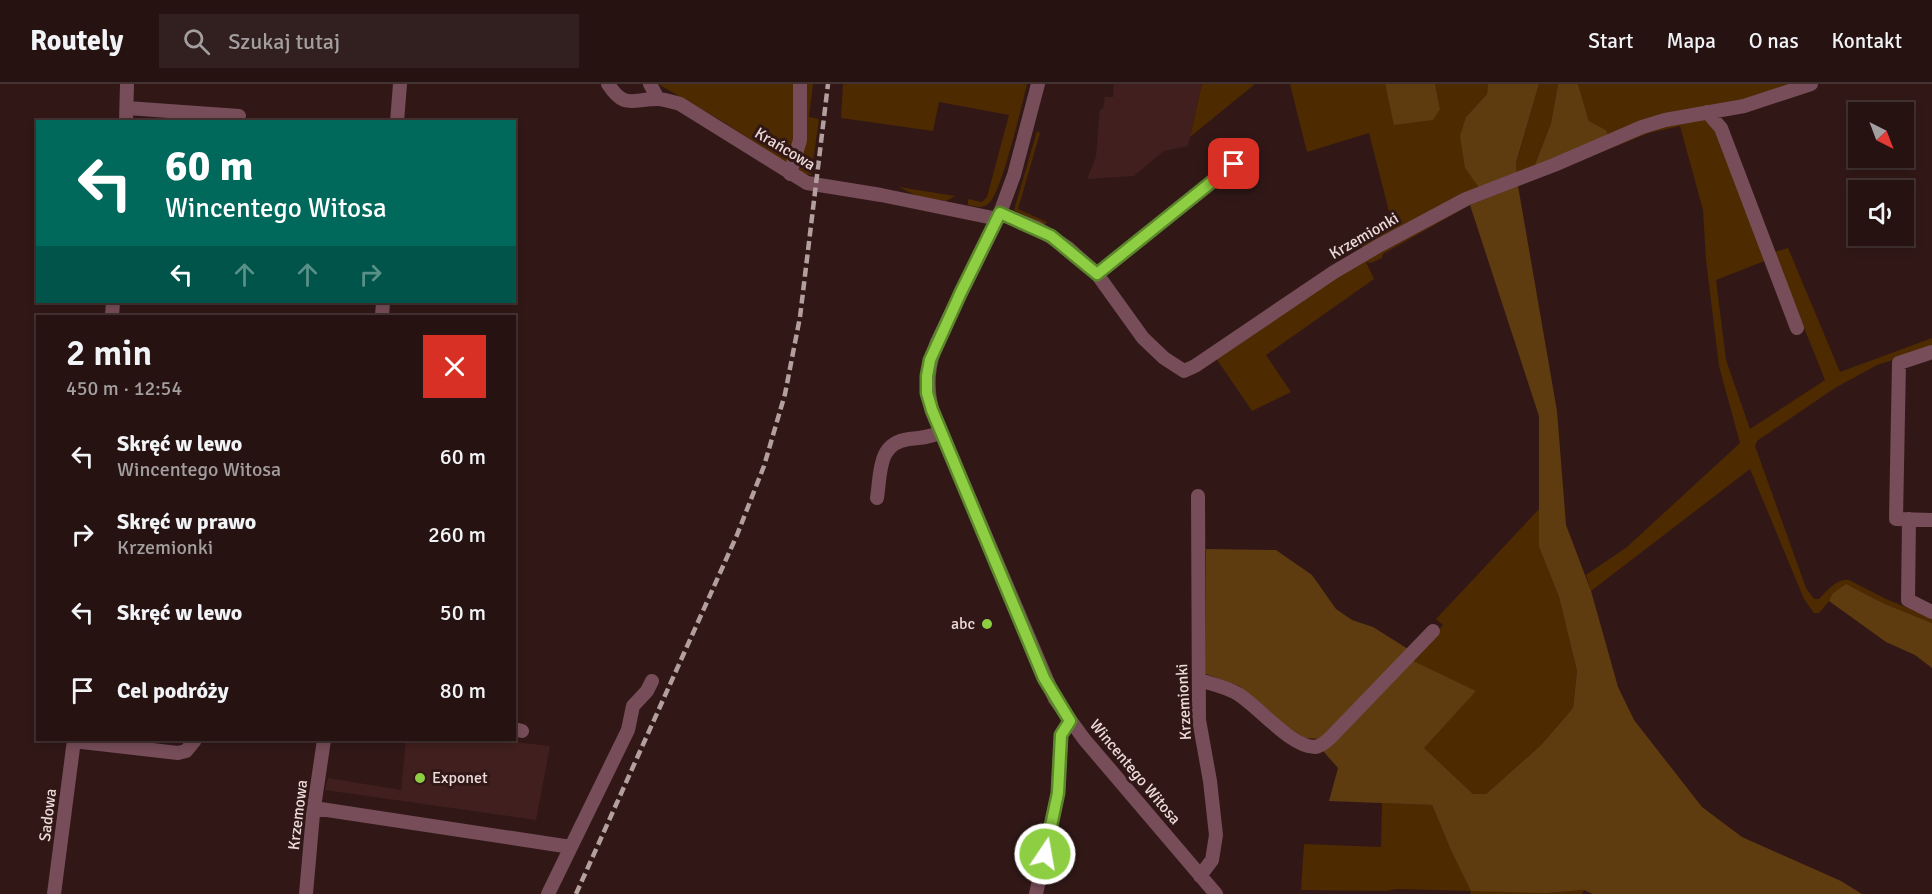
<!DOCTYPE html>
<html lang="pl">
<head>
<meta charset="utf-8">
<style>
	:root { --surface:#251211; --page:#31201f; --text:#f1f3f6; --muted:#a39e9f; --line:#423231 }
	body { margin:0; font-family:Signika,sans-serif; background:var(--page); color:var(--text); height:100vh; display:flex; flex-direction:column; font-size:22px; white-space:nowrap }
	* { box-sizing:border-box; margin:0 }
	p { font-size:20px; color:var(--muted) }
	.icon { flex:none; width:33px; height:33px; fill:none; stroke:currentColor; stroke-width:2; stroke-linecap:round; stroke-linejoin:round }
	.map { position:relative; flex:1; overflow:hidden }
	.side { position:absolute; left:36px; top:231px; width:480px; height:426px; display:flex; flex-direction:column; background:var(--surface); border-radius:0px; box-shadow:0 3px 9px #0003,0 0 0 2px var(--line) }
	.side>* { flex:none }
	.banner { position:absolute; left:36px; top:36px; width:480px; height:183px; border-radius:0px; box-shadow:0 3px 9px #0003,0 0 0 2px var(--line); background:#00695c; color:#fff; overflow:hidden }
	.needle { width:39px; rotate:138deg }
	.tools { position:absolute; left:1848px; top:18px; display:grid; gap:12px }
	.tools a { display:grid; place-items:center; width:66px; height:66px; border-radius:0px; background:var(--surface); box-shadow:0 3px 9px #0003,0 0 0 2px var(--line); font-size:30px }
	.pin { position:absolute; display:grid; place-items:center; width:51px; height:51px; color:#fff; margin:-26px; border-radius:12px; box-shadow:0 3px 9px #0006 }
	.me { position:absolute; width:66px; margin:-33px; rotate:12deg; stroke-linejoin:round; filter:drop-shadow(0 0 4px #0008) }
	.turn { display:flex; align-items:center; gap:21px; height:126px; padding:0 30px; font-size:27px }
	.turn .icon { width:78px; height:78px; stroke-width:2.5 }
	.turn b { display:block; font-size:42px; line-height:51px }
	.lanes { display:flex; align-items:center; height:57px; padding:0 30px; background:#0003; justify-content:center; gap:30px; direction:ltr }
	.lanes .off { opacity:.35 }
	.round { display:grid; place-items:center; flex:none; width:63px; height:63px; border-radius:0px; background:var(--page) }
	.headline { display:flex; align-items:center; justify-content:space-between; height:102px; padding:0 30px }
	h1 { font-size:36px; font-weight:600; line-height:45px }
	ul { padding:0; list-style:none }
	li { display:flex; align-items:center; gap:18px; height:78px; padding:0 30px }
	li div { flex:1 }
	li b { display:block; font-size:22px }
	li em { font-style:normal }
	header { display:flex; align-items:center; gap:36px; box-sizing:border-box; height:84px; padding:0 30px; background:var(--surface); border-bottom:2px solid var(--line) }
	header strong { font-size:28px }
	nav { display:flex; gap:33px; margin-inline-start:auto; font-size:21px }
	.search { width:420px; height:54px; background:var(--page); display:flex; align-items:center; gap:15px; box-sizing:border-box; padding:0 21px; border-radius:0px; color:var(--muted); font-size:22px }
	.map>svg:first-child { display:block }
	.built { fill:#401f1e }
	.green { fill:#4d2a00 }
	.forest { fill:#5f3b10 }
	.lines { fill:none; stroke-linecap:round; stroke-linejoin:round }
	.minor { stroke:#764d59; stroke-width:14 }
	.rail { stroke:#b39f9e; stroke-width:4.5; stroke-dasharray:9 4.5; stroke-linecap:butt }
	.route-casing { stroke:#5c862c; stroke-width:15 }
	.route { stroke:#8ece43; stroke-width:10 }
	.poi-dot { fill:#8ece43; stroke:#311817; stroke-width:2 }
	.labels { text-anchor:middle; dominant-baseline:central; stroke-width:6; stroke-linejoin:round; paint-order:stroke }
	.street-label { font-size:16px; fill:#ecdad9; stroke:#311817 }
	.poi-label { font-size:16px; fill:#ecdad9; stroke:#311817; text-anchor:end }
</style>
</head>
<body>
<header>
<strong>Routely</strong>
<div class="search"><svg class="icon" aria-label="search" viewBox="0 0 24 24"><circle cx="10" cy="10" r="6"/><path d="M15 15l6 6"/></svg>Szukaj tutaj</div>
<nav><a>Start</a><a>Mapa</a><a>O nas</a><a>Kontakt</a></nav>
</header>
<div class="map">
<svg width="1932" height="810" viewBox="0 0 1932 810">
	<rect width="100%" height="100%" fill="#311817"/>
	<path class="built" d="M1114,0H1202L1188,62L1164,67L1134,92L1087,95L1096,73L1100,25H1103L1105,13H1113Z
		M406,656H497L550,662L536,736L325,706L328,694L401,706Z"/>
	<path class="green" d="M658,0H813L809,33L819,35L811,91L803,90L722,37Z
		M843,0H1027C1022,21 1002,106 990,118C984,125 977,123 968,121V115L982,118L987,113L1009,31L939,18L933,47L841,34Z
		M1202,0H1255L1190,53Z
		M1290,0H1385L1395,41L1440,25L1435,0H1488L1487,10L1466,33L1480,105L1365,164L1362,163L1361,160L1393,143L1369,49L1307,68Z
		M1539,0H1558L1551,39L1535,79L1539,83L1517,90L1516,80Z
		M1578,0H1801L1609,53L1606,46L1589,37Z
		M1707,33L1719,47L1767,176L1716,196L1726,276L1750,345L1825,296L1776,174L1771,169L1788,164L1840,288L1932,254V264L1877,281L1835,304L1757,357L1755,362L1806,504L1814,515H1819C1827,507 1837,494 1849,496L1886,515L1932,534V539L1885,520L1850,502L1832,510L1829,517L1819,529H1814L1804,515L1750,385L1591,507L1586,491L1627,463L1740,359L1719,282L1706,176L1703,126L1680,42L1649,49L1470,121L1383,170L1382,174L1371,179L1366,178L1374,195L1266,271L1291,308L1252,327L1216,274L1346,186L1468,118L1643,47Z
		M1037,47L1040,49L1018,125L1047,138L1044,142L1014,126Z
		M899,103L955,112L946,117L919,113Z
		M1540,424L1539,463L1559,513L1577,587L1573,624L1541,661L1486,710H1473L1423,664L1411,576L1443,541L1436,535Z
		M1382,719L1432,721L1450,764L1547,809L1584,806L1582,810H1470L1471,807L1397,805L1386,807L1301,806L1304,760L1381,763Z"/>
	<path class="forest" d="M1385,0H1435L1440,25L1433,36L1394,41Z
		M1488,0H1539L1516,79L1517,90L1480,105L1465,84L1460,52L1466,33L1487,10Z
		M1558,0H1578L1589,37L1606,46L1609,53L1539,83L1535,80L1551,39Z
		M1518,102L1557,327L1566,441L1591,507L1618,603L1634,636L1702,723L1742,753L1841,797L1862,810H1593L1584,806L1547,809L1471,807L1450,764L1432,721L1329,717L1338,684L1323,667L1411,576L1476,607L1424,664L1473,710H1486L1541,661L1573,624L1577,587L1559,513L1539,463V332L1470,121Z
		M1206,465L1276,466L1312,491L1336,525L1352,536L1373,543L1408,565L1320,655L1305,654L1289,644L1239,602L1206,590Z
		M1846,500L1885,520L1932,539V584L1915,571L1886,558L1829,517L1832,510Z"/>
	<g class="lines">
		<path class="minor" d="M608,0C625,26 632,15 657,15C664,15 673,18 680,20L807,99L881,111L998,135
			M650,0L658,15
			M1038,0L1014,91L1000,129L937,258C928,282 926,301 932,326L1055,615L1084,655L1216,810
			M127,24L239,32
			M1707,28L1721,44L1797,244
			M126,38L127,0
			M397,38L400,0
			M790,90L800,56V0
			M1000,129L1037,144L1068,164L1097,190L1143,254L1164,274L1184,287L1195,282L1334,188L1380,161L1466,115L1554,81L1642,43L1665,36L1744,22L1811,0
			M1097,190L1234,80
			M112,232L113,218
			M382,232L383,218
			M1932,268L1899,279L1896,435L1932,436
			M1198,412L1199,636L1210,697L1216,751L1212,776L1200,792
			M877,414C881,389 877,359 909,355C920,354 931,353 941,348
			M1909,435L1908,516L1932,528
			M1199,596C1212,600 1227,603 1238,610C1259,623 1291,663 1315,663C1321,662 1326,658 1331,653L1433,547
			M514,645L522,647
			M73,657L178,669L186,667L195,656
			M314,724L571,763
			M54,810L74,656
			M306,810L313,730L324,656
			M548,810L628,646L633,622L647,607L652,597
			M1036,810L1058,709L1061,651L1070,637"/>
		<path class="rail" d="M576,810L737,451L764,382L785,310L800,233L828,0"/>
	</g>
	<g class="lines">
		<g class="route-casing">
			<path id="route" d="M1045,770L1058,709L1061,651L1070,637L1044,594L932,326L927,309V292L930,276L961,208L1000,129L1051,152L1097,190L1234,80"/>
		</g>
		<use href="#route" class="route"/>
	</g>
	<g class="poi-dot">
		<circle cx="987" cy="540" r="6"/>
		<circle cx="420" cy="694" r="6"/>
	</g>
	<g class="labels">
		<g class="street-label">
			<text transform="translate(785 65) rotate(31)">Krańcowa</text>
			<text transform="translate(1364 152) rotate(-30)">Krzemionki</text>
			<text transform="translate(1184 618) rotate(-93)">Krzemionki</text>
			<text transform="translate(1135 688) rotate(50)">Wincentego Witosa</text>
			<text transform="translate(48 731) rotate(-83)">Sadowa</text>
			<text transform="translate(298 731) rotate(-83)">Krzemowa</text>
		</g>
		<g class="poi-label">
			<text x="975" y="540">abc</text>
			<text x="432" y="694" text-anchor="start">Exponet</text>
		</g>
	</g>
</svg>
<div class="tools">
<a><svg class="needle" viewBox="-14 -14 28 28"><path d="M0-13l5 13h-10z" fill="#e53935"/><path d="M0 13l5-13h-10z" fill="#a39e9f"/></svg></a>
<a><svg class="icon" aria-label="sound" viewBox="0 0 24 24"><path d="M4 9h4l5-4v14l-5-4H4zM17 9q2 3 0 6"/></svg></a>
</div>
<div class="pin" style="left:1234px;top:80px;background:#d93025"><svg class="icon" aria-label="arrive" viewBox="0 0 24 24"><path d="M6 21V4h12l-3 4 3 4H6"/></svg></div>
<svg class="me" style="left:1045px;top:770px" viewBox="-20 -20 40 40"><circle r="17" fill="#8ece43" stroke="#fff" stroke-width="3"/><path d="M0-11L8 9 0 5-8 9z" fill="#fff"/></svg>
<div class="banner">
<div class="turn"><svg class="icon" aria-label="left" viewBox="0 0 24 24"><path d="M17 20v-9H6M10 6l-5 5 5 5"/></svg><div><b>60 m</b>Wincentego Witosa</div></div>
<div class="lanes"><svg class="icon" aria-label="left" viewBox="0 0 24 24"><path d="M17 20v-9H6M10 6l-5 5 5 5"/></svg><svg class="icon off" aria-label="ahead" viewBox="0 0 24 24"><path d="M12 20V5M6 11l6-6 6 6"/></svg><svg class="icon off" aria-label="ahead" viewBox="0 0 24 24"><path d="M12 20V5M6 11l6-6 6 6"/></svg><svg class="icon off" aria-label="right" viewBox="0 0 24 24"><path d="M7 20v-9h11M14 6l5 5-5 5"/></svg></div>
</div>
<section class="side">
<div class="headline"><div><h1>2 min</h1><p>450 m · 12:54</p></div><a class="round" style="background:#d93025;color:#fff"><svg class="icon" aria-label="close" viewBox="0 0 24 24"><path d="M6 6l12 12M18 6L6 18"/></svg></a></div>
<ul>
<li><svg class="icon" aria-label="left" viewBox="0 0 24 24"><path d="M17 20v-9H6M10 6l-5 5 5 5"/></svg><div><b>Skręć w lewo</b><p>Wincentego Witosa</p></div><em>60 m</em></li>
<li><svg class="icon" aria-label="right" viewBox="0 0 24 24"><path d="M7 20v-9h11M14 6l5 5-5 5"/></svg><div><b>Skręć w prawo</b><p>Krzemionki</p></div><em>260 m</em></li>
<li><svg class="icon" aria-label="left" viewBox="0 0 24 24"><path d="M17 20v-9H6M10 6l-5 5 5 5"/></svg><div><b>Skręć w lewo</b></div><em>50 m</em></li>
<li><svg class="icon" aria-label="arrive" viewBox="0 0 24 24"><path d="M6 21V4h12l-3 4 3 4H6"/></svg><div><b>Cel podróży</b></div><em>80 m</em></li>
</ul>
</section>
</div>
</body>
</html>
